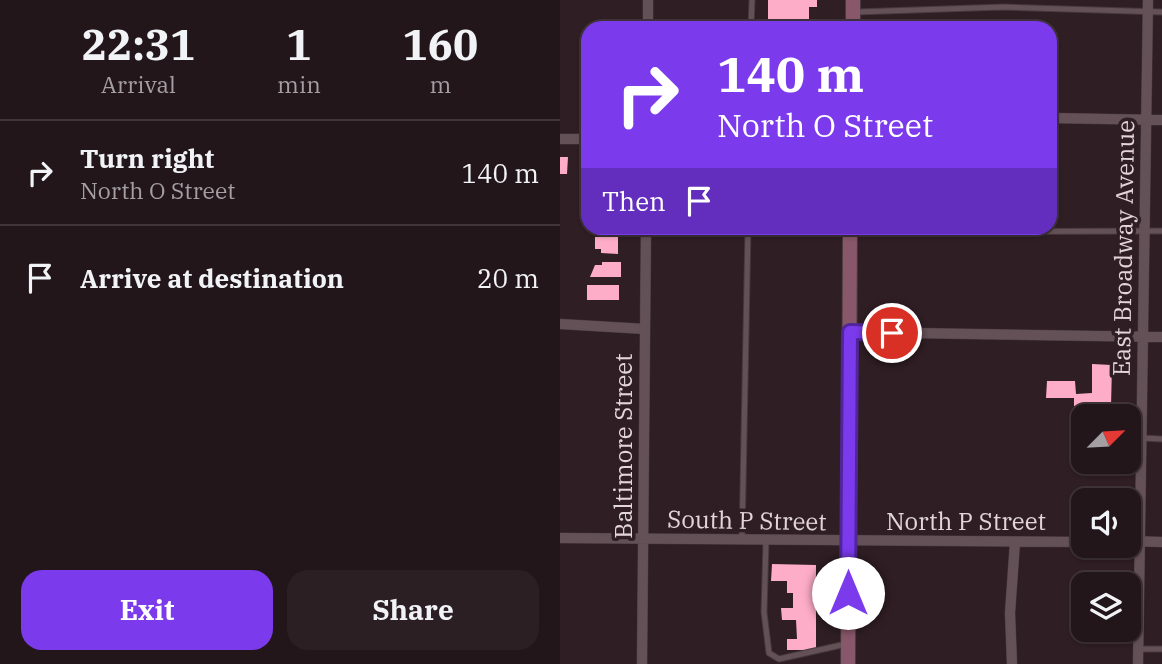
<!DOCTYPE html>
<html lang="en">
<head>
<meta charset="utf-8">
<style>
	:root { --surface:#23161b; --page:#2b1f24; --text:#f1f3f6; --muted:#a39fa3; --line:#40353a; --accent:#7c3aed }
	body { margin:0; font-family:"IBM Plex Serif",serif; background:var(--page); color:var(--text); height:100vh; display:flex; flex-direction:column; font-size:26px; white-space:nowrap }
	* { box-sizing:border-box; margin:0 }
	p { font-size:23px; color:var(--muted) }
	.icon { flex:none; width:38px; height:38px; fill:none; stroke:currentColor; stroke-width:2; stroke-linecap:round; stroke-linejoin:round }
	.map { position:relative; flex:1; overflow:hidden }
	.side { display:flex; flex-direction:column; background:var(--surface); width:560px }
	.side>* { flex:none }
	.guide { position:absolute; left:21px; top:21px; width:476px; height:214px; border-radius:21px; box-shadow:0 2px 5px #0004,0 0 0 2px var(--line); background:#7c3aed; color:#fff; overflow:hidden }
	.needle { width:46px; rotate:66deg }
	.tools { position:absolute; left:511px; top:404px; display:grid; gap:14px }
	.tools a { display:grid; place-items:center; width:70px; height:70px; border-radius:14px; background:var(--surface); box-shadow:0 2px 5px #0004,0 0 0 2px var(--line); font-size:35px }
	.pin { position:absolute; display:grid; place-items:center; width:60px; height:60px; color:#fff; margin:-30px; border:4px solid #fff; border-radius:50%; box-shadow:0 2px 7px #0007 }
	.me { position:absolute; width:77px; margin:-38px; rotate:0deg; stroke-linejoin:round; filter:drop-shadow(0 0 5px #0008) }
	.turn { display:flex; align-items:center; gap:24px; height:147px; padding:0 21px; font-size:32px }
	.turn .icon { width:91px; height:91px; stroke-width:2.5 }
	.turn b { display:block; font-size:49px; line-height:60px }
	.then { display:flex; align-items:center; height:66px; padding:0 21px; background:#0003; gap:14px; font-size:26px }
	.eta { display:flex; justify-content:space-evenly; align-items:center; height:119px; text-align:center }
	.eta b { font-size:42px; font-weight:800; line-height:49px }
	.primary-button { display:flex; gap:14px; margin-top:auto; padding:14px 21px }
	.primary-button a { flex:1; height:80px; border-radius:21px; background:var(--accent); color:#fff; font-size:28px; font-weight:800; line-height:80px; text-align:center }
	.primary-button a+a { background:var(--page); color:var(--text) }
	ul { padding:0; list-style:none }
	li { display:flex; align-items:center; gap:21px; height:105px; padding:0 21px; border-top:2px solid var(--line) }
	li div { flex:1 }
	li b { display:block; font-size:26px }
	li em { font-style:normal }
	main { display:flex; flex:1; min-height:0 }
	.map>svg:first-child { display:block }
	.building { fill:#feadc8 }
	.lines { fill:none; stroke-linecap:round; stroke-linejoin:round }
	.lane-casing { stroke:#47393e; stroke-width:7 }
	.street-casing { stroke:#47393e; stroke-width:11 }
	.secondary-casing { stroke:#47393e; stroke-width:16 }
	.lane { stroke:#645157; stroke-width:5 }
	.street { stroke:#645157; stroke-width:10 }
	.secondary { stroke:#885769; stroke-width:14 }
	.route-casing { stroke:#51269a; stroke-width:18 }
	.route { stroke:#7c3aed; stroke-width:12 }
	.labels { text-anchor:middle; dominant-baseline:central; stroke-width:7; stroke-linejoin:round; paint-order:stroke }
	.street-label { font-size:24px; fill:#e2d6da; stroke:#2f1e24 }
</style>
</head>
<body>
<main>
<section class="side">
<div class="eta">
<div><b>22:31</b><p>Arrival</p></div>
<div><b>1</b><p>min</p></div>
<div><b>160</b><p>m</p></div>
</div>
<ul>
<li><svg class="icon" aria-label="right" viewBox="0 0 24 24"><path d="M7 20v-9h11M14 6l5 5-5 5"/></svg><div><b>Turn right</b><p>North O Street</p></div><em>140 m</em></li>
<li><svg class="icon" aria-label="arrive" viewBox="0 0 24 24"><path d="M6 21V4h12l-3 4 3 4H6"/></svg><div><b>Arrive at destination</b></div><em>20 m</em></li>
</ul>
<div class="primary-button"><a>Exit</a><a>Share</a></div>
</section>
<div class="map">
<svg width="602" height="664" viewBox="0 0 602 664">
	<rect width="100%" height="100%" fill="#2f1e24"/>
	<path class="building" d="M208,0H257V7H249V28H208Z
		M19,107H26V122H19Z
		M0,157H8L7,174H0Z
		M35,237H58V254L41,253V249H35Z
		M42,262H61V277H30L35,265H42Z
		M27,285H59V300H27Z
		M532,364L552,365L551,407L514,406V398H486L487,381H515L516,394L532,393Z
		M212,564L256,565V650H227V639H237L236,620H222L221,608H233V593H227V581H211Z"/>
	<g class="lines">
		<g class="lane-casing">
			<path id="lane" d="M296,12L443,7L602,12
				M191,28L192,0
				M290,232L602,231
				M581,438L602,439
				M182,539L188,228
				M206,541L204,612L209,653L219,659L286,644
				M578,649H602"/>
		</g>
		<g class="street-casing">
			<path id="street" d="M88,28V0
				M490,118L602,120
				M0,139H28
				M0,324L85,329
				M290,332L602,337
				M0,538L523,542
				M569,541L602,542
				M82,664L86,228
				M452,664L450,613L455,542
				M578,664L588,0"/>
		</g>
		<g class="secondary-casing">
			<path id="secondary" d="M293,28V0
				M288,664L290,228"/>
		</g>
		<use href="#lane" class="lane"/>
		<use href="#street" class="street"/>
		<use href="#secondary" class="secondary"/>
	</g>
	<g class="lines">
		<g class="route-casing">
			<path id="route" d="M288,593L290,332L332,333"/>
		</g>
		<use href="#route" class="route"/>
	</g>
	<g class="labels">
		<g class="street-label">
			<text transform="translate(563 248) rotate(-89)">East Broadway Avenue</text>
			<text transform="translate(63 446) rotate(-90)">Baltimore Street</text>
			<text transform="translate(187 520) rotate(1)">South P Street</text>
			<text x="406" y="521">North P Street</text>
		</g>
	</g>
</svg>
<div class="tools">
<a><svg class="needle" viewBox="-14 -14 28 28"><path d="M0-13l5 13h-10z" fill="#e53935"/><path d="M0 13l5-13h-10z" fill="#a39fa3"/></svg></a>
<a><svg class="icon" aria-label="sound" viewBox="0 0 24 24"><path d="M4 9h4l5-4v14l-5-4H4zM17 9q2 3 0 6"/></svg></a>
<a><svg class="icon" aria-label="layers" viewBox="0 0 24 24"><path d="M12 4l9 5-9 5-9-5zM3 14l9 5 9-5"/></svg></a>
</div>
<div class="pin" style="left:332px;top:333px;background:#d93025"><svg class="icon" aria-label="arrive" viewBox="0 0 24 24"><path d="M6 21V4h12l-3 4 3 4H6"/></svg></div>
<svg class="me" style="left:288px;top:593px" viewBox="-20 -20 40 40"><circle r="19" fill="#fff"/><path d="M0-13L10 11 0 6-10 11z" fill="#7c3aed"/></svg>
<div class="guide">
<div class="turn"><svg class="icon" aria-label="right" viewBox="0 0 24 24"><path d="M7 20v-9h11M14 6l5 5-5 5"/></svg><div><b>140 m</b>North O Street</div></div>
<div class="then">Then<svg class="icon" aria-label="arrive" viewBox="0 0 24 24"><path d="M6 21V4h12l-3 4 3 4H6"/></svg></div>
</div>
</div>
</main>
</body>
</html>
